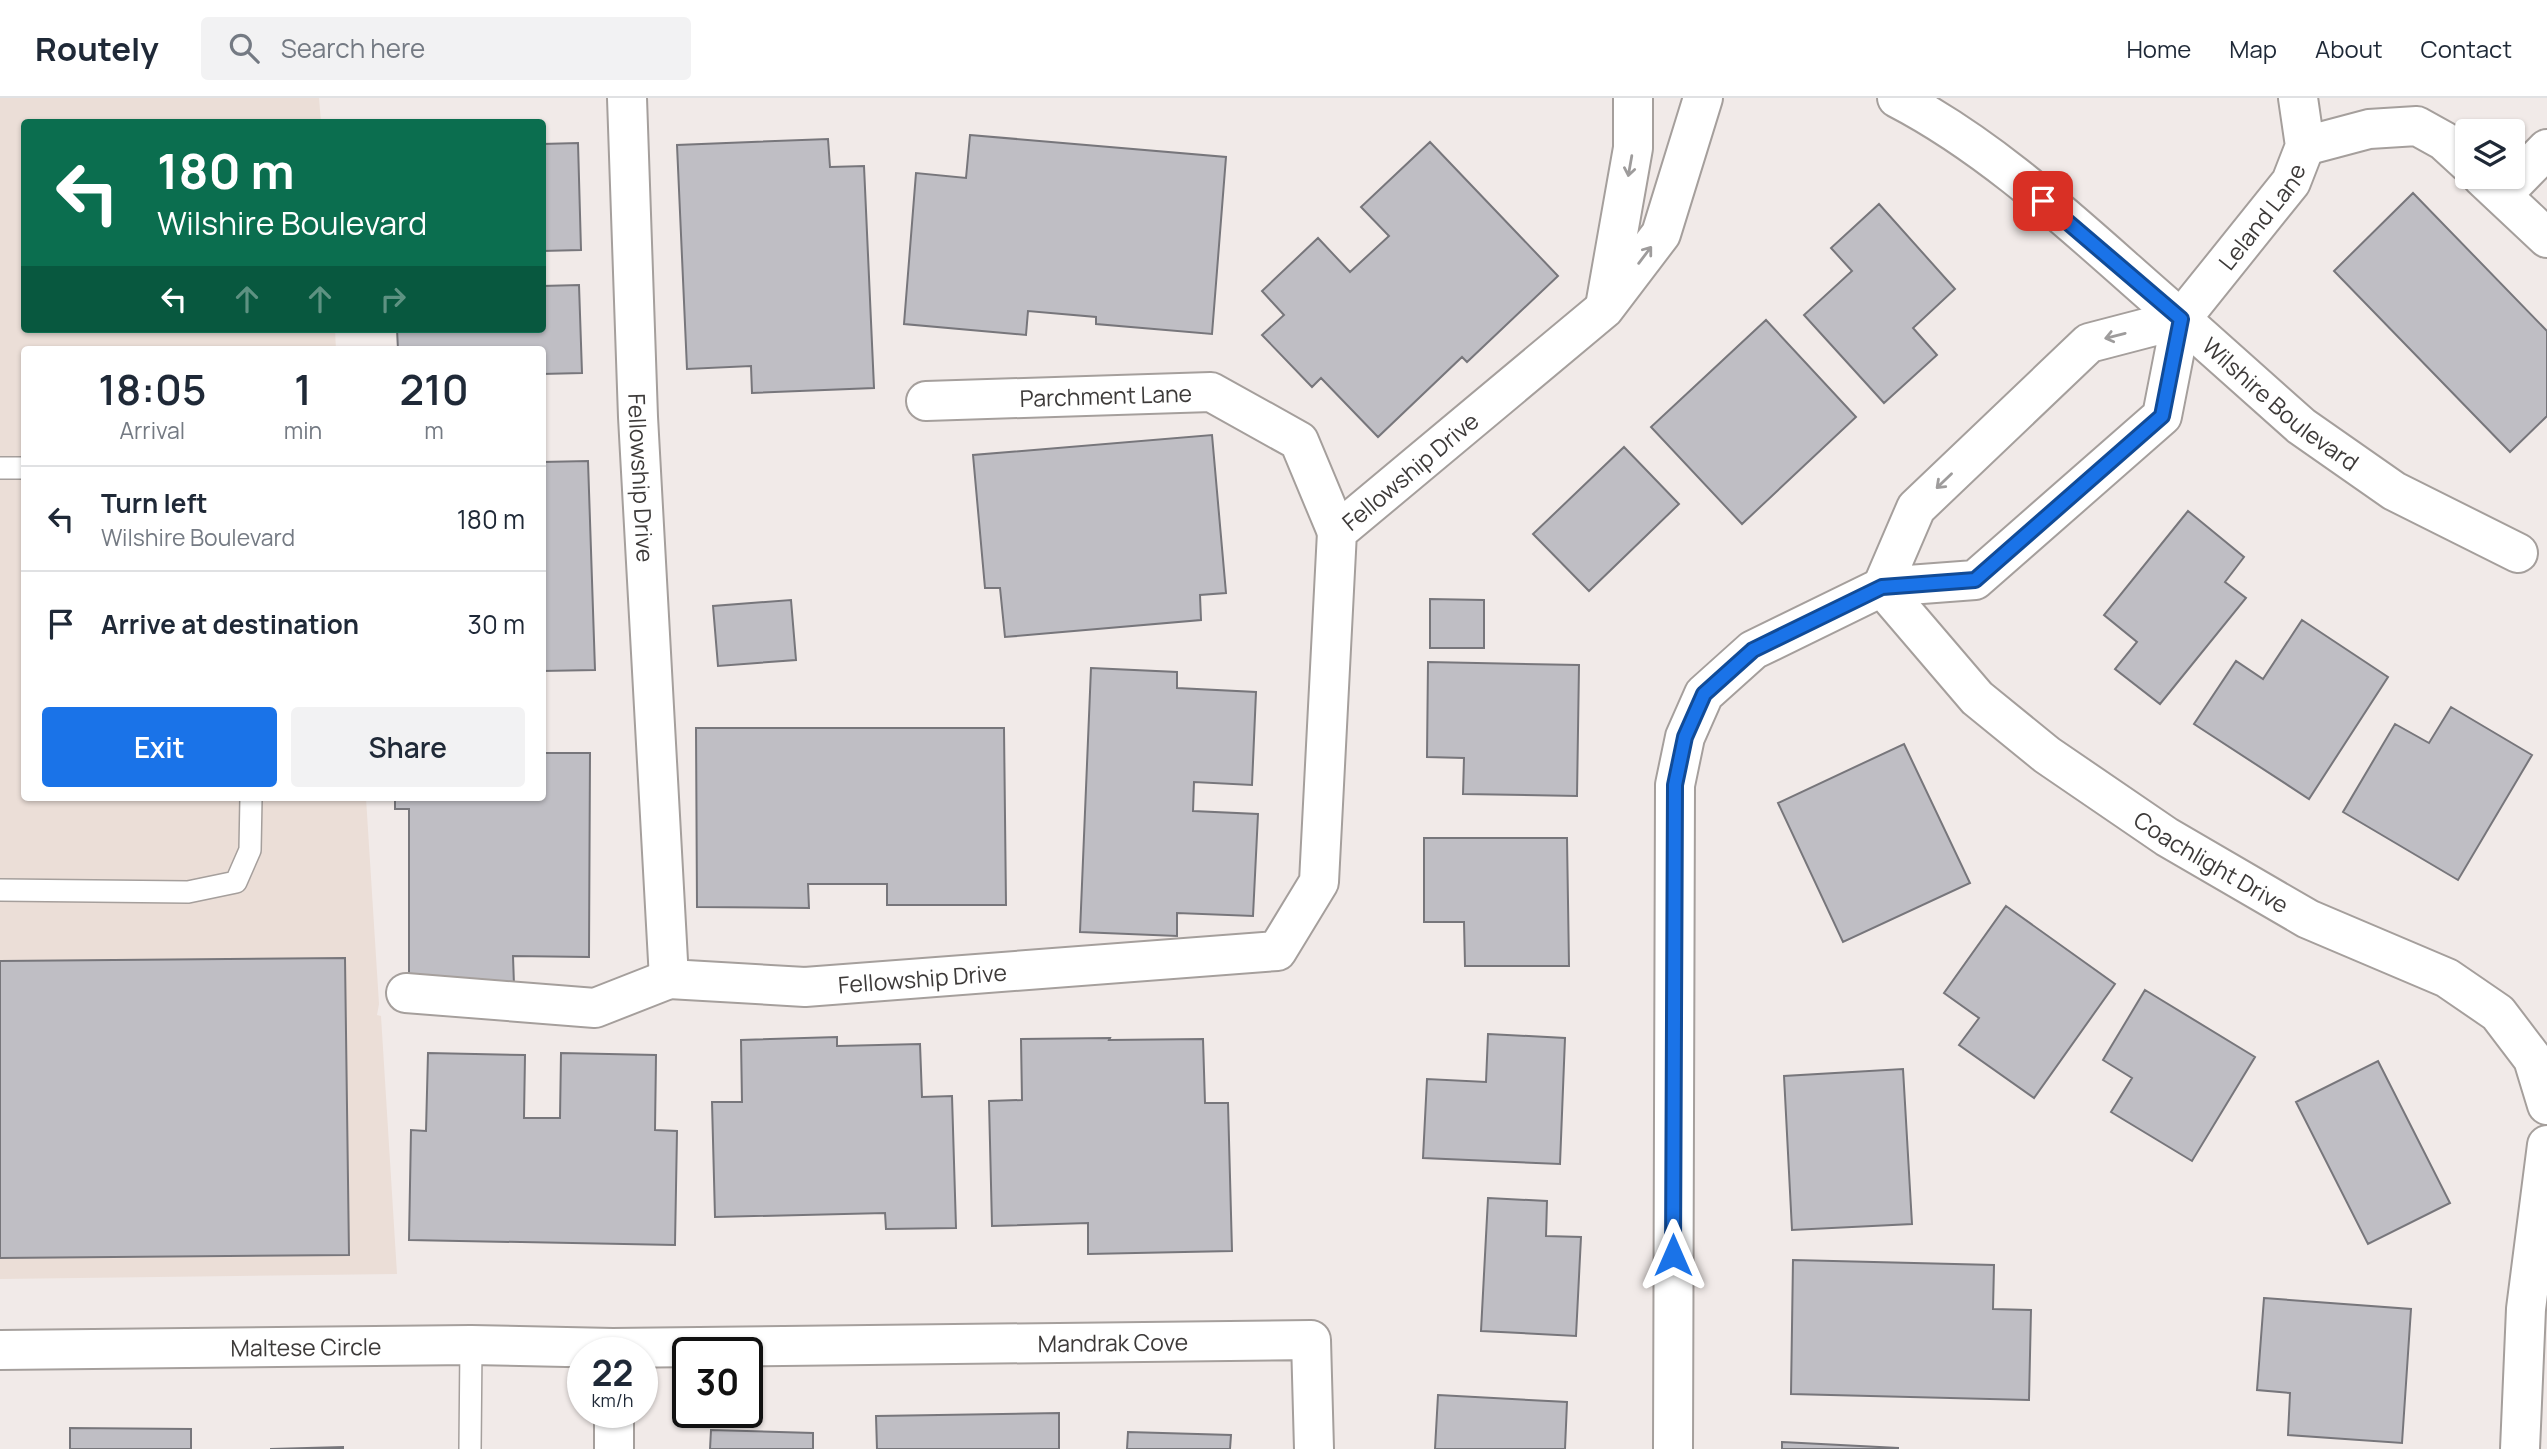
<!DOCTYPE html>
<html lang="en">
<head>
<meta charset="utf-8">
<style>
	:root { --surface:#fff; --page:#f2f2f3; --text:#1f2937; --muted:#747a83; --line:#e0e1e3; --accent:#1a73e8 }
	body { margin:0; font-family:Manrope,sans-serif; background:var(--page); color:var(--text); height:100vh; display:flex; flex-direction:column; font-size:26px; white-space:nowrap }
	* { box-sizing:border-box; margin:0 }
	p { font-size:23px; color:var(--muted) }
	.icon { flex:none; width:38px; height:38px; fill:none; stroke:currentColor; stroke-width:2; stroke-linecap:round; stroke-linejoin:round }
	.map { position:relative; flex:1; overflow:hidden }
	.side { position:absolute; left:21px; top:248px; width:525px; height:455px; display:flex; flex-direction:column; background:var(--surface); border-radius:7px; box-shadow:0 2px 5px #0004 }
	.side>* { flex:none }
	.banner { position:absolute; left:21px; top:21px; width:525px; height:214px; border-radius:7px; box-shadow:0 2px 5px #0004; background:#0b6e4f; color:#fff; overflow:hidden }
	.buttons { position:absolute; left:2455px; top:21px; display:grid; gap:14px }
	.buttons a { display:grid; place-items:center; width:70px; height:70px; border-radius:7px; background:var(--surface); box-shadow:0 2px 5px #0004; font-size:35px }
	.speed { position:absolute; left:567px; top:1239px; display:flex; gap:14px; font-size:35px; font-weight:700; text-align:center }
	.speed>* { display:grid; place-content:center; width:91px; height:91px; border-radius:50%; background:var(--surface); box-shadow:0 2px 5px #0004; line-height:1 }
	.speed small { font-size:18px; font-weight:400 }
	.speed .limit { border:4px solid #111; border-radius:10px; background:#fff; color:#111 }
	.pin { position:absolute; display:grid; place-items:center; width:60px; height:60px; color:#fff; margin:-30px; border-radius:14px; box-shadow:0 4px 10px #0006 }
	.me { position:absolute; width:77px; margin:-38px; rotate:0deg; stroke-linejoin:round; filter:drop-shadow(0 0 5px #0008) }
	.turn { display:flex; align-items:center; gap:24px; height:147px; padding:0 21px; font-size:32px }
	.turn .icon { width:91px; height:91px; stroke-width:2.5 }
	.turn b { display:block; font-size:49px; line-height:60px }
	.lanes { display:flex; align-items:center; height:66px; padding:0 21px; background:#0003; justify-content:center; gap:35px; direction:ltr }
	.lanes .off { opacity:.35 }
	.eta { display:flex; justify-content:space-evenly; align-items:center; height:119px; text-align:center }
	.eta b { font-size:42px; font-weight:600; line-height:49px }
	.primary-button { display:flex; gap:14px; margin-top:auto; padding:14px 21px }
	.primary-button a { flex:1; height:80px; border-radius:7px; background:var(--accent); color:#fff; font-size:28px; font-weight:600; line-height:80px; text-align:center }
	.primary-button a+a { background:var(--page); color:var(--text) }
	ul { padding:0; list-style:none }
	li { display:flex; align-items:center; gap:21px; height:105px; padding:0 21px; border-top:2px solid var(--line) }
	li div { flex:1 }
	li b { display:block; font-size:26px }
	li em { font-style:normal }
	header { display:flex; align-items:center; gap:42px; box-sizing:border-box; height:98px; padding:0 35px; background:var(--surface); border-bottom:2px solid var(--line) }
	header strong { font-size:33px }
	nav { display:flex; gap:38px; margin-inline-start:auto; font-size:24px }
	.search { width:490px; height:63px; background:var(--page); display:flex; align-items:center; gap:18px; box-sizing:border-box; padding:0 24px; border-radius:7px; color:var(--muted); font-size:26px }
	.map>svg:first-child { display:block }
	.built { fill:#ebded7 }
	.building { fill:#bfbec4; stroke:#77767b; stroke-width:2 }
	.lines { fill:none; stroke-linecap:round; stroke-linejoin:round }
	.service-casing { stroke:#a59f9c; stroke-width:24 }
	.minor-casing { stroke:#a59f9c; stroke-width:42 }
	.tertiary-casing { stroke:#a59f9c; stroke-width:42 }
	.service { stroke:#fff; stroke-width:21 }
	.minor { stroke:#fff; stroke-width:38 }
	.tertiary { stroke:#fff; stroke-width:38 }
	.oneway { stroke:#9e9c9c }
	.route-casing { stroke:#114b97; stroke-width:18 }
	.route { stroke:#1a73e8; stroke-width:12 }
	.labels { text-anchor:middle; dominant-baseline:central; stroke-width:6; stroke-linejoin:round; paint-order:stroke }
	.street-label { font-size:23px; fill:#3d3a39; stroke:#f1eae8 }
</style>
</head>
<body>
<header>
<strong>Routely</strong>
<div class="search"><svg class="icon" aria-label="search" viewBox="0 0 24 24"><circle cx="10" cy="10" r="6"/><path d="M15 15l6 6"/></svg>Search here</div>
<nav><a>Home</a><a>Map</a><a>About</a><a>Contact</a></nav>
</header>
<div class="map">
<svg width="2547" height="1351" viewBox="0 0 2547 1351">
	<rect width="100%" height="100%" fill="#f1eae8"/>
	<path class="built" d="M0,0H319L321,24H24V231H335L336,252H24V700H366L379,906L377,917L381,918L397,1176L0,1181Z"/>
	<path class="building" d="M970,37L1226,59L1212,236L1096,226V219L1028,213L1026,237L904,226L916,75L966,80Z
		M828,41L830,69L864,68L874,290L752,295L751,268L687,271L677,47Z
		M1430,44L1558,178L1467,264L1462,259L1378,339L1321,280L1312,289L1262,237L1284,217L1262,193L1318,140L1350,174L1389,138L1361,109Z
		M578,45L581,152L542,153V46Z
		M2413,95L2547,233V318L2510,354L2334,173Z
		M1879,106L1955,191L1913,230L1937,257L1884,305L1804,217L1852,173L1831,150Z
		M579,187L582,275L542,276V252H398L397,231H542V188Z
		M1766,222L1856,319L1742,426L1651,329Z
		M1212,337L1226,495L1200,497L1201,522L1005,539L1000,490H985L973,357Z
		M1624,349L1679,406L1589,493L1533,436Z
		M588,363L595,572L542,573V364Z
		M2188,413L2244,459L2225,484L2246,500L2160,606L2115,571L2137,544L2104,517Z
		M1430,501L1484,502V550H1430Z
		M791,502L796,562L718,568L713,508Z
		M2302,522L2388,579L2309,701L2194,626L2236,563L2263,581Z
		M1428,564L1579,567L1577,698L1463,696L1464,660L1427,659Z
		M1091,570L1177,574V590L1256,594L1252,687L1194,684L1193,713L1258,716L1253,818L1177,815V838L1080,834Z
		M2451,609L2532,657L2458,782L2343,714L2395,626L2429,645Z
		M696,630H1004L1006,807H887V786H808L809,810L697,809Z
		M1904,646L1970,785L1843,844L1778,705Z
		M542,655H590L589,859L513,858L514,887L409,886V711H395V700H542Z
		M1424,740H1567L1569,868H1465L1464,824H1424Z
		M2006,808L2115,886L2034,1000L1959,947L1979,920L1944,895Z
		M345,860L349,1157L0,1160V863Z
		M2145,892L2255,959L2192,1063L2111,1014L2132,980L2103,962Z
		M1488,936L1565,940L1560,1066L1423,1060L1427,981L1486,984Z
		M837,939V948L920,946L922,999L952,998L956,1130L886,1131L885,1115L715,1119L712,1004H742L741,942Z
		M1110,940L1109,942L1203,941L1205,1005H1228L1232,1153L1088,1156V1125L992,1128L989,1003L1022,1002L1021,941Z
		M428,955L525,957L524,1020H560L561,955L656,957L655,1032L677,1033L675,1147L409,1142L411,1032L426,1033Z
		M2378,963L2450,1105L2368,1146L2296,1004Z
		M1903,971L1912,1126L1792,1132L1784,978Z
		M1488,1100L1547,1103L1546,1138L1581,1139L1576,1238L1481,1233Z
		M1793,1162L1994,1167L1993,1211L2031,1212L2029,1302L1791,1296Z
		M2264,1200L2411,1211L2402,1345L2288,1337L2290,1295L2257,1292Z
		M1438,1297L1567,1304L1565,1351H1435Z
		M1059,1315V1351H877L876,1318Z
		M70,1330L191,1331V1351H70Z
		M711,1332L813,1335V1351H710Z
		M1128,1334L1231,1337L1230,1351H1127Z
		M1782,1344L1898,1350V1351H1782Z
		M343,1349V1351H270Z"/>
	<g class="lines">
		<g class="service-casing">
			<path id="service" d="M0,370H24
				M0,792L188,794L236,784L250,752L251,700
				M470,1351L471,1247"/>
		</g>
		<g class="minor-casing">
			<g id="minor">
				<path id="s1" d="M627,0L638,319L669,881L805,889L1277,853L1319,784L1337,434L1604,211L1661,136L1703,0"/>
				<path d="M2305,48L2369,31L2417,28L2444,43L2468,65"/>
				<path d="M2482,79L2547,140"/>
				<path d="M2502,97L2547,51"/>
				<path d="M1606,203L1633,50V0"/>
				<path id="s2" d="M2181,221L2089,245L1916,410L1882,489L1975,482L2162,318L2181,221L2291,84L2305,48L2298,0"/>
				<path id="s3" d="M2181,221L2301,328L2394,393L2518,455"/>
				<path id="s4" d="M926,303L1211,294L1299,343L1337,434"/>
				<path d="M406,895L595,910L669,881"/>
				<path id="s5" d="M0,1252L471,1247L613,1250L1311,1242L1314,1351"/>
				<path d="M614,1314V1351"/>
				<path id="s6" d="M1673,1351L1675,687L1685,639L1704,596L1753,552L1882,489L1977,600L2047,657L2167,739L2308,821L2447,880L2498,915L2533,961L2547,1007"/>
				<path d="M2520,1351L2526,1211L2547,1047"/>
			</g>
		</g>
		<g class="tertiary-casing">
			<path id="tertiary" d="M1897,0C2003,55 2091,144 2181,221"/>
		</g>
		<use href="#service" class="service"/>
		<use href="#minor" class="minor"/>
		<use href="#tertiary" class="tertiary"/>
	</g>
	<defs><path id="oneway-shaft" d="M-6 0H5M1.5-3L5.5 0L1.5 3" fill="none" stroke-width="1.6" stroke-linecap="round" stroke-linejoin="round" transform="scale(1.75)"/></defs>
	<g class="oneway">
		<use href="#oneway-shaft" transform="translate(1630 68) rotate(100)"/>
		<use href="#oneway-shaft" transform="translate(1645 157) rotate(-53)"/>
		<use href="#oneway-shaft" transform="translate(2115 238) rotate(166)"/>
		<use href="#oneway-shaft" transform="translate(1944 383) rotate(136)"/>
	</g>
	<g class="lines">
		<g class="route-casing">
			<path id="route" d="M1673,1157L1675,687L1685,639L1704,596L1753,552L1882,489L1975,482L2162,318L2181,221L2043,103"/>
		</g>
		<use href="#route" class="route"/>
	</g>
	<g class="labels">
		<g class="street-label">
			<text stroke="none"><textPath href="#s2" startOffset="992">Leland Lane</textPath></text>
			<text stroke="none"><textPath href="#s4" startOffset="180">Parchment Lane</textPath></text>
			<text stroke="none"><textPath href="#s3" startOffset="131">Wilshire Boulevard</textPath></text>
			<text stroke="none"><textPath href="#s1" startOffset="2018">Fellowship Drive</textPath></text>
			<text stroke="none"><textPath href="#s1" startOffset="380">Fellowship Drive</textPath></text>
			<text stroke="none"><textPath href="#s6" startOffset="1402">Coachlight Drive</textPath></text>
			<text stroke="none"><textPath href="#s1" startOffset="1136">Fellowship Drive</textPath></text>
			<text stroke="none"><textPath href="#s5" startOffset="1113">Mandrak Cove</textPath></text>
			<text stroke="none"><textPath href="#s5" startOffset="306">Maltese Circle</textPath></text>
		</g>
	</g>
</svg>
<div class="buttons">
<a><svg class="icon" aria-label="layers" viewBox="0 0 24 24"><path d="M12 4l9 5-9 5-9-5zM3 14l9 5 9-5"/></svg></a>
</div>
<div class="speed"><div>22<small>km/h</small></div><div class="limit">30</div></div>
<div class="pin" style="left:2043px;top:103px;background:#d93025"><svg class="icon" aria-label="arrive" viewBox="0 0 24 24"><path d="M6 21V4h12l-3 4 3 4H6"/></svg></div>
<svg class="me" style="left:1673px;top:1157px" viewBox="-20 -20 40 40"><path d="M0-17L14 15 0 8-14 15z" fill="#1a73e8" stroke="#fff" stroke-width="4"/></svg>
<div class="banner">
<div class="turn"><svg class="icon" aria-label="left" viewBox="0 0 24 24"><path d="M17 20v-9H6M10 6l-5 5 5 5"/></svg><div><b>180 m</b>Wilshire Boulevard</div></div>
<div class="lanes"><svg class="icon" aria-label="left" viewBox="0 0 24 24"><path d="M17 20v-9H6M10 6l-5 5 5 5"/></svg><svg class="icon off" aria-label="ahead" viewBox="0 0 24 24"><path d="M12 20V5M6 11l6-6 6 6"/></svg><svg class="icon off" aria-label="ahead" viewBox="0 0 24 24"><path d="M12 20V5M6 11l6-6 6 6"/></svg><svg class="icon off" aria-label="right" viewBox="0 0 24 24"><path d="M7 20v-9h11M14 6l5 5-5 5"/></svg></div>
</div>
<section class="side">
<div class="eta">
<div><b>18:05</b><p>Arrival</p></div>
<div><b>1</b><p>min</p></div>
<div><b>210</b><p>m</p></div>
</div>
<ul>
<li><svg class="icon" aria-label="left" viewBox="0 0 24 24"><path d="M17 20v-9H6M10 6l-5 5 5 5"/></svg><div><b>Turn left</b><p>Wilshire Boulevard</p></div><em>180 m</em></li>
<li><svg class="icon" aria-label="arrive" viewBox="0 0 24 24"><path d="M6 21V4h12l-3 4 3 4H6"/></svg><div><b>Arrive at destination</b></div><em>30 m</em></li>
</ul>
<div class="primary-button"><a>Exit</a><a>Share</a></div>
</section>
</div>
</body>
</html>
